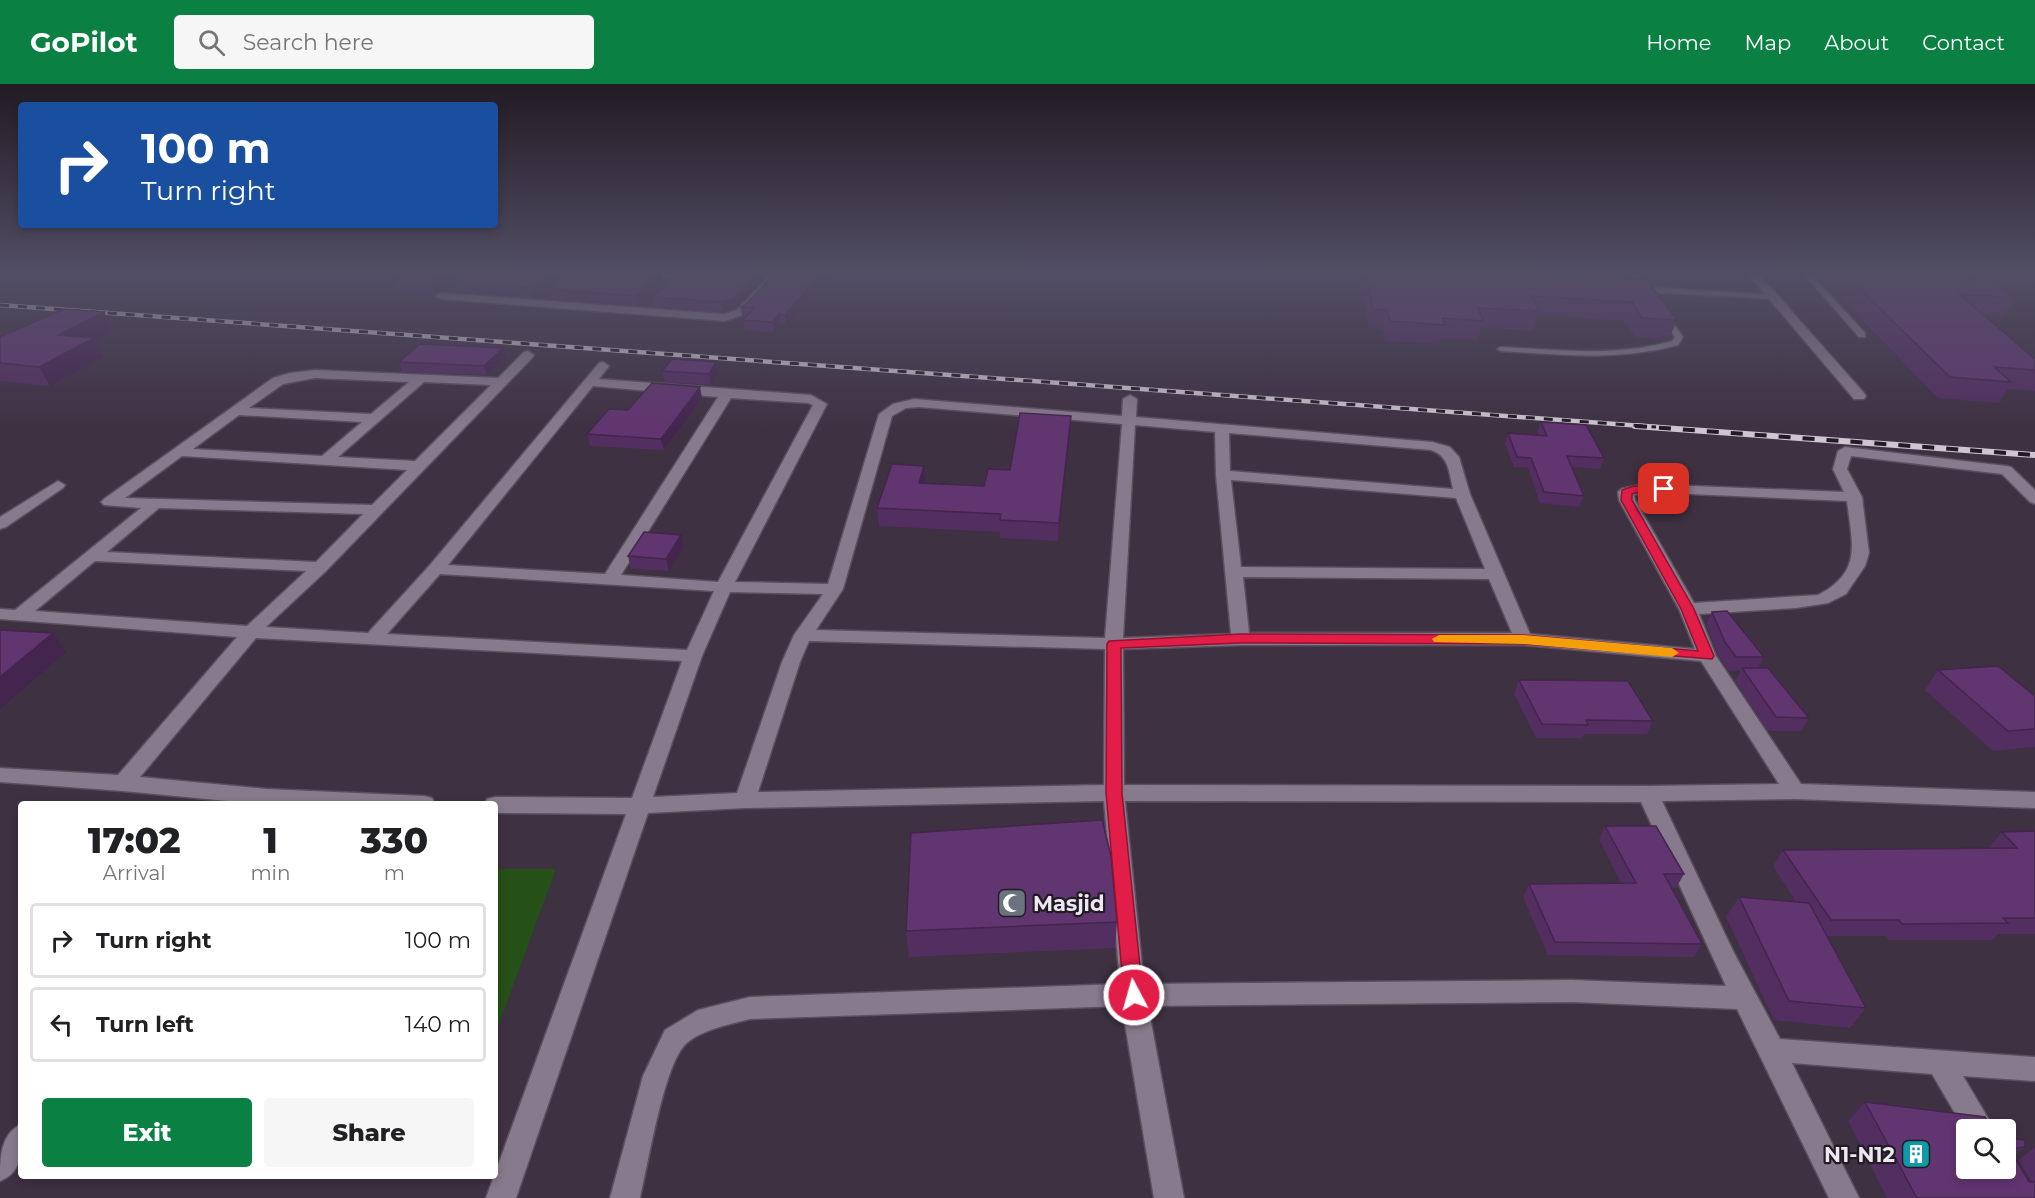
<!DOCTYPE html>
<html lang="en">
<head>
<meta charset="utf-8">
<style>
	:root { --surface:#fff; --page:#f6f6f6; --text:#202124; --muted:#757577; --line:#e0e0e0; --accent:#0b8043 }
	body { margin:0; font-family:Montserrat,sans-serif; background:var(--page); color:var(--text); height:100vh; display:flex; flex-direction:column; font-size:22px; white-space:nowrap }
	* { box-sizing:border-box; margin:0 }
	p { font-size:20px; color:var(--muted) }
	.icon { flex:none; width:33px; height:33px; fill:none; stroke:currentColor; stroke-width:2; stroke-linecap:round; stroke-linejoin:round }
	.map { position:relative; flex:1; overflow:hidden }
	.panel { position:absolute; left:18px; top:717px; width:480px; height:378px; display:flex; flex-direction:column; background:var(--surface); border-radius:6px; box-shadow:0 3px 9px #0003 }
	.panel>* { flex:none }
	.banner { position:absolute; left:18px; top:18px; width:480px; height:126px; border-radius:6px; box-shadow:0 3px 9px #0003; background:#1a4fa0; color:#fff; overflow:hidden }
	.buttons { position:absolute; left:1956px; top:1035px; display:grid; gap:12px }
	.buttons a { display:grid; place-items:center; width:60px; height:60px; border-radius:6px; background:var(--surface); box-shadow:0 3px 9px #0003; font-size:30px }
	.pin { position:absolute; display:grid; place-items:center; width:51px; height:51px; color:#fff; margin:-26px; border-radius:12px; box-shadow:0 3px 9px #0006 }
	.me { position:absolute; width:66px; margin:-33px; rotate:354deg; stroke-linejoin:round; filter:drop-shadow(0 0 4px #0008) }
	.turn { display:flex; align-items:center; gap:21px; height:126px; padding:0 24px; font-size:27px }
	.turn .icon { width:78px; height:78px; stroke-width:2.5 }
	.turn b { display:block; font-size:42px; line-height:51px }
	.eta { display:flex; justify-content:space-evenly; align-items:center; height:102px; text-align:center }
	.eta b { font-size:36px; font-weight:800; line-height:42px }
	.cta { display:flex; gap:12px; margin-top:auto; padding:12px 24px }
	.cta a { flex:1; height:69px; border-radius:6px; background:var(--accent); color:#fff; font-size:24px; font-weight:800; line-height:69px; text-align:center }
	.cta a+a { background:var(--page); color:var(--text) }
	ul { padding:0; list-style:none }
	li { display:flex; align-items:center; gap:18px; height:75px; margin:0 12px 9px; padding:0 12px; border:3px solid var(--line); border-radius:6px }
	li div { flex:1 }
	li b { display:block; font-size:22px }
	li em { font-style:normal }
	header { display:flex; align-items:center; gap:36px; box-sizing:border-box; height:84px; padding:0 30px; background:var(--accent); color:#fff }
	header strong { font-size:28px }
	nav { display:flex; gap:33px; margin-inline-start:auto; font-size:21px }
	.search { width:420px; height:54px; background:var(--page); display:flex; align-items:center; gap:15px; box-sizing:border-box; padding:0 21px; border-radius:6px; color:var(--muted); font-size:22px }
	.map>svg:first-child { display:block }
	.green { fill:#255017 }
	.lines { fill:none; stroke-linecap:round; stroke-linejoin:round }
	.lane-casing { stroke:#594f5d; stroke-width:3 }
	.street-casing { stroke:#594f5d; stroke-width:3 }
	.lane { fill:#887a8d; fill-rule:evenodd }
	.street { fill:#887a8d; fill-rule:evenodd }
	.rail-far1-casing { stroke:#cec5d1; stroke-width:4.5 }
	.rail-casing { stroke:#cec5d1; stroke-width:6 }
	.rail-far1 { stroke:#211c23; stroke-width:3; stroke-dasharray:9; stroke-linecap:butt }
	.rail { stroke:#211c23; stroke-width:4; stroke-dasharray:12; stroke-linecap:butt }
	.wall { fill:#532e60 }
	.shaded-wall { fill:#44254e }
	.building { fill:#613570; stroke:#44254e; stroke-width:1.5 }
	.route { fill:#e11d48; stroke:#92132f; stroke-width:1.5 }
	.slow { fill:#f59e0b }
	.labels { text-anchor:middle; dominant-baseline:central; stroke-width:4.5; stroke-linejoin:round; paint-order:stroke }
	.near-poi-label { font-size:21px; font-weight:bold; fill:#efe7f2; stroke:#211c23; text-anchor:start }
</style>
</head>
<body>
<header>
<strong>GoPilot</strong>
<div class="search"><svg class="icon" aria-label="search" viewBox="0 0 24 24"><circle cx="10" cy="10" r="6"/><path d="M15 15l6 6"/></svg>Search here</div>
<nav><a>Home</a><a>Map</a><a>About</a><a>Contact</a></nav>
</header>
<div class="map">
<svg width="2035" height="1114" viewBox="0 0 2035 1114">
	<rect width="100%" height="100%" fill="#3e3142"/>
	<path class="green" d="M495,785H556L495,951Z"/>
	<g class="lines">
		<g class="lane-casing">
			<path id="lane" d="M1629,189H1636L1645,203L1773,211L1777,213L1773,215L1648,208L1645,210L1637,207L1638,203Z
				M1803,189H1810L1865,249V253H1859Z
				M1662,232H1668L1683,253L1678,261C1619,277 1561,271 1501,267L1497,265L1501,263C1559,266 1616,273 1672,257L1675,253L1661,234Z"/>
		</g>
		<g class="street-casing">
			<path id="street" d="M627,189H679L682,192L677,195L632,192Z
				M772,189H783L745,230L725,237L441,215L435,212L441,209L724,230L737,226Z
				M1747,189H1758L1864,309L1866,312L1864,315H1854Z
				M528,267L534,271L532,274L326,487L266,543L368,549L430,481L599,279L603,278L609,282L599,295L811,311L827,320L735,498L828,500L879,330L893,320L914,315L1122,332L1123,315L1130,311L1137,315L1136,333L1432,358L1450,363L1459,373L1470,410L1530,550L1695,565L1679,525L1619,416L1618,408L1621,405L1644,400L1844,408L1833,385L1838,367L1845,363L2006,382L2011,383L2035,406V420L2030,418L2002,390L1851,372L1847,385L1862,413L1869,469L1865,482L1846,510L1828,519L1796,524L1699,530L1716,572L1801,700L2035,708V724L1795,715L1662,717L1733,867L1780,955L2035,973V997L1963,992L1995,1046H1966V1048L1932,990L1792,979L1859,1114H1829L1737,925L1572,918L1148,922L1184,1114H1154L1122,922L750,935C731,940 695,947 683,963C663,988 648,1080 640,1114H610L643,992L665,946L698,926L750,913L1120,900L1104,717L745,724L648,729L516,1114H486L626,730L495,729V720H485L487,715L495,713L632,714L682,577L256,554L140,693L266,705L424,712L432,714L435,720H258L123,707L0,698V684L118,691L237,553L0,535V525L15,526L141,424L104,421L101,418L104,415L273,294L290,289L315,286L498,294L524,268ZM315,294L409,298L371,330L249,324L283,300ZM424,298L491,301L415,377L338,373ZM593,302L718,313L605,490L448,481ZM731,314L808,319L813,321L718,498L621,491ZM919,323L1122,340L1105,554L816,546L843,505L892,332L906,324ZM239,331L362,338L322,372L193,365ZM1135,341L1215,348L1216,391L1231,550L1123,554ZM1229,349L1431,366C1449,372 1449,388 1453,405L1230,387ZM182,372L407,386L372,421L125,414ZM1231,396L1456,414L1485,485L1241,483ZM1644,408L1847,417C1852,459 1863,488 1818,511L1694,519L1635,416L1634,411ZM159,424L363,430L316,478L107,468ZM95,477L306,487L247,542L35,527ZM440,490L714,507L687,566L387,550ZM1243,493L1489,495L1512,549H1249ZM730,508L823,510L794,551L782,578L737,709L653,713L702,572ZM809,557L1105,565L1104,701L758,708L800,578ZM1241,561H1523L1701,577L1779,700L1648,702L1124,701L1123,565ZM1125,717L1641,718L1726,902L1572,896L1144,900Z
				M58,397L65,401L63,404L6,443L0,445V433Z
				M21,1040C21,1064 25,1087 0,1097C0,1074 0,1051 21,1040Z"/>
		</g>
		<use href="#lane" class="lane"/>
		<use href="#street" class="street"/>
		<g class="rail-far1-casing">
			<path id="rail-far1" d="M0,221L1656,343"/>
		</g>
		<g class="rail-casing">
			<path id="rail" d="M1635,342L2035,371"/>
		</g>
		<use href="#rail-far1" class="rail-far1"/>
		<use href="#rail" class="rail"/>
	</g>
	<path class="wall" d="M461,189L436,208L435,212L395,209L392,199Z
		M564,189L533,214L458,207L455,198Z
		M569,189H661L663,197L637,222L552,215L549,205Z
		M676,189H769L736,224L724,228L655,223L653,213Z
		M831,189L786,241L781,240L774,249L744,246L743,236L745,234L742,233L741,223Z
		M1363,189H1541L1647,196L1677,236L1669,255L1635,253L1625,237L1537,231L1533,247L1481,243L1478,256L1441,254L1440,260L1385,257L1383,245L1369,244L1360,201Z
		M1817,189H2035V195L2028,207L2004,205L2015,214L2004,233L1983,231L2035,275V307L2008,305L1999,319L1938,314Z
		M104,228L114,247L95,256L104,273L50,302L0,297V253Z
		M503,264L506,273L487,291L402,288L399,278Z
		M716,278L718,289L711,301L665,298L662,287Z
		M702,314L664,366L590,362L587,350L628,326Z
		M1541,338L1604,374L1600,385L1571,383L1584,412L1579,423L1540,419L1528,384L1514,383L1505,360L1508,349L1539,351L1537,348Z
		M1070,348L1058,457L1000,454V448L879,442L877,424L925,399L984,402Z
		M681,451L684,463L669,487L631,485L628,472Z
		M1712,528L1764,573L1758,584L1809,634L1801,647H1768L1735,597L1741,586L1729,587L1718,571L1706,540Z
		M1938,586L2035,612V663L1993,667L1925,606Z
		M1519,596L1653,637L1647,650H1584L1582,654H1536L1514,610Z
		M1605,742L1684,790L1676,804H1671L1702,860L1694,873L1548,871L1523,813L1529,800L1621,799L1599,755Z
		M2035,747V850H1998L1993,856H1889L1886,852H1827L1866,924L1850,944L1774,936L1726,833L1739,813L1796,818L1773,782L1783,766L1990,765L1989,764L2002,748Z
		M1117,838L1115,864L909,873L906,847Z
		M1865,1018L1966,1084L2006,1054L2025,1063L2014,1072L2029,1098H2032L2019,1076L2035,1063V1114H1887L1848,1037Z"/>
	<path class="shaded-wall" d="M445,189H461L436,208L435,212L431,202L432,198Z
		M549,189H564L533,214L531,204Z
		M659,189H661L663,197L637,222L635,212Z
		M758,189H769L736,224L724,228L722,218Z
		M821,189H831L786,241L785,231Z
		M104,228L114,247L95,256L104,273L50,302L39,283L58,251Z
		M779,230L781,240L774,249L772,238Z
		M503,264L506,273L487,291L484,282Z
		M716,278L718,289L711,301L709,290Z
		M700,303L702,314L664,366L661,355Z
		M1071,332L1070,348L1058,457L1059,439Z
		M924,382L925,399H919Z
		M681,451L684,463L669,487L666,475Z
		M53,549L66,568L0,625V593Z"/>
	<path class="building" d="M408,189H445L432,198L431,202L392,199Z
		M466,189H549L531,204L455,198Z
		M569,189H659L635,212L549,205Z
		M676,189H758L734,214L722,218L653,213Z
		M775,189H821L785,231L779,230L772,238L743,236L754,224L741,223L745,221Z
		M1365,189H1541L1647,196L1677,236L1642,234L1632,218L1531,212L1539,227L1478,224L1483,237L1442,234L1445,241L1390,237L1387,226L1373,225Z
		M1844,189H1952L1965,202H1975V195L1968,189H1984L2015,214L1959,210L2035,275V286L1994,283L2011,298L1950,293Z
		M64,225L104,228L58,251L94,254L39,283L0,279V253Z
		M420,260L503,264L484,282L399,278Z
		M672,275L716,278L709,290L662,287Z
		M652,299L700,303L661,355L587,350L609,325L628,326Z
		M1020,329L1071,332L1059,439L1000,436L1001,430L877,424L892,380L924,382L919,399L984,402L988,385L1010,386Z
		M1541,338L1586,341L1604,374L1567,372L1584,412L1544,408L1531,374L1517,373L1508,349L1547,352Z
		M644,448L681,451L666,475L628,472Z
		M1727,527L1764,573H1736L1725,558L1712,528Z
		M0,546L53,549L0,593Z
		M1998,582L2035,612V645L2008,647L1938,586Z
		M1742,584H1768L1809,634L1776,633Z
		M1519,596L1628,597L1653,637L1586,636L1588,641L1542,640Z
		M1102,736L1111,772L1117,838L906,847L911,749Z
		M1605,742H1656L1684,790H1664L1702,860L1555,858L1529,800L1636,799Z
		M2035,747V834H2003L2008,839L1902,840L1899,836H1831L1783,766L2017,764L2002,748Z
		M1739,813L1809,819L1866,924L1789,917Z
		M1865,1018L1985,1033L1992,1046H1966V1084H2006V1054L2025,1056V1063L2010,1065L2029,1098H2035V1114H1917Z"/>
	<linearGradient id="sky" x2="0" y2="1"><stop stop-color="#221b24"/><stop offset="0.55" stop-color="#524e65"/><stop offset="1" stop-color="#524e65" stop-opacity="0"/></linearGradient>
	<rect width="2035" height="345" fill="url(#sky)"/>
	<path class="route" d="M1634,402H1664L1670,405L1664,408L1636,409L1632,410V416L1694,525L1714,572L1712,575L1524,560L1241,559L1121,564L1122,709L1143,911L1140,917L1134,919L1127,917L1124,911L1106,709L1107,560L1109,557L1241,550L1524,551L1698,567L1681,525L1621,416L1622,406Z"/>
	<path class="slow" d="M1439,551H1524L1672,564L1679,569L1672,573L1524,560L1434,558L1432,555Z"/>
	<defs>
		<g id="mosque-square" transform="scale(1.5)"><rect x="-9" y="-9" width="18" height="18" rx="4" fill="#6b7280" stroke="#211c23"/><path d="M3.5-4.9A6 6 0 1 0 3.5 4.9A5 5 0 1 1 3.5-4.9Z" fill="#fff"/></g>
		<g id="building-square" transform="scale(1.5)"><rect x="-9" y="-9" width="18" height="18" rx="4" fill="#0f9aa8" stroke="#211c23"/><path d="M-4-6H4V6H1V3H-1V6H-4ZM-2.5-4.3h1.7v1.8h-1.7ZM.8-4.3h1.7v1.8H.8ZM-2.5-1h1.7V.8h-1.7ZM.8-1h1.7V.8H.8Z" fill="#fff"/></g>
	</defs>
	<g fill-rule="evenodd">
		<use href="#mosque-square" x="1012" y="819"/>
		<use href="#building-square" x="1916" y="1070"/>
	</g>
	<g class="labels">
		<g class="near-poi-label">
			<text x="1033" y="819">Masjid</text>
			<text x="1895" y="1070" text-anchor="end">N1-N12</text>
		</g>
	</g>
</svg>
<div class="buttons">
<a><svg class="icon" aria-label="search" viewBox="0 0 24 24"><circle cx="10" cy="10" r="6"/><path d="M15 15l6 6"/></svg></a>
</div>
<div class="pin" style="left:1664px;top:405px;background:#d93025"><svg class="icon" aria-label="arrive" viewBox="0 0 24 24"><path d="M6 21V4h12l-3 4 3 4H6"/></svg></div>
<svg class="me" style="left:1134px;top:911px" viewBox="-20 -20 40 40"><circle r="17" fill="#e11d48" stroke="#fff" stroke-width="3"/><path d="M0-11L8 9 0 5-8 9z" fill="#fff"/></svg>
<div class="banner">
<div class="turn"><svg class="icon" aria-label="right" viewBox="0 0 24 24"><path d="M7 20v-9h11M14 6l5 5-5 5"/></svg><div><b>100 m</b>Turn right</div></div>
</div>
<section class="panel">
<div class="eta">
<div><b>17:02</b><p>Arrival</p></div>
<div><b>1</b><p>min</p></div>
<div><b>330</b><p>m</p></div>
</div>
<ul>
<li><svg class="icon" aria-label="right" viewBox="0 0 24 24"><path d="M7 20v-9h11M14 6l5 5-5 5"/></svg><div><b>Turn right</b></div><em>100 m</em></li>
<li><svg class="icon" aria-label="left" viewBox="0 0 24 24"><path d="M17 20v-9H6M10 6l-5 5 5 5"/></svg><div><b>Turn left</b></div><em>140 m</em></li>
</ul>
<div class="cta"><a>Exit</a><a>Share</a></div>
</section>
</div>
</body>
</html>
